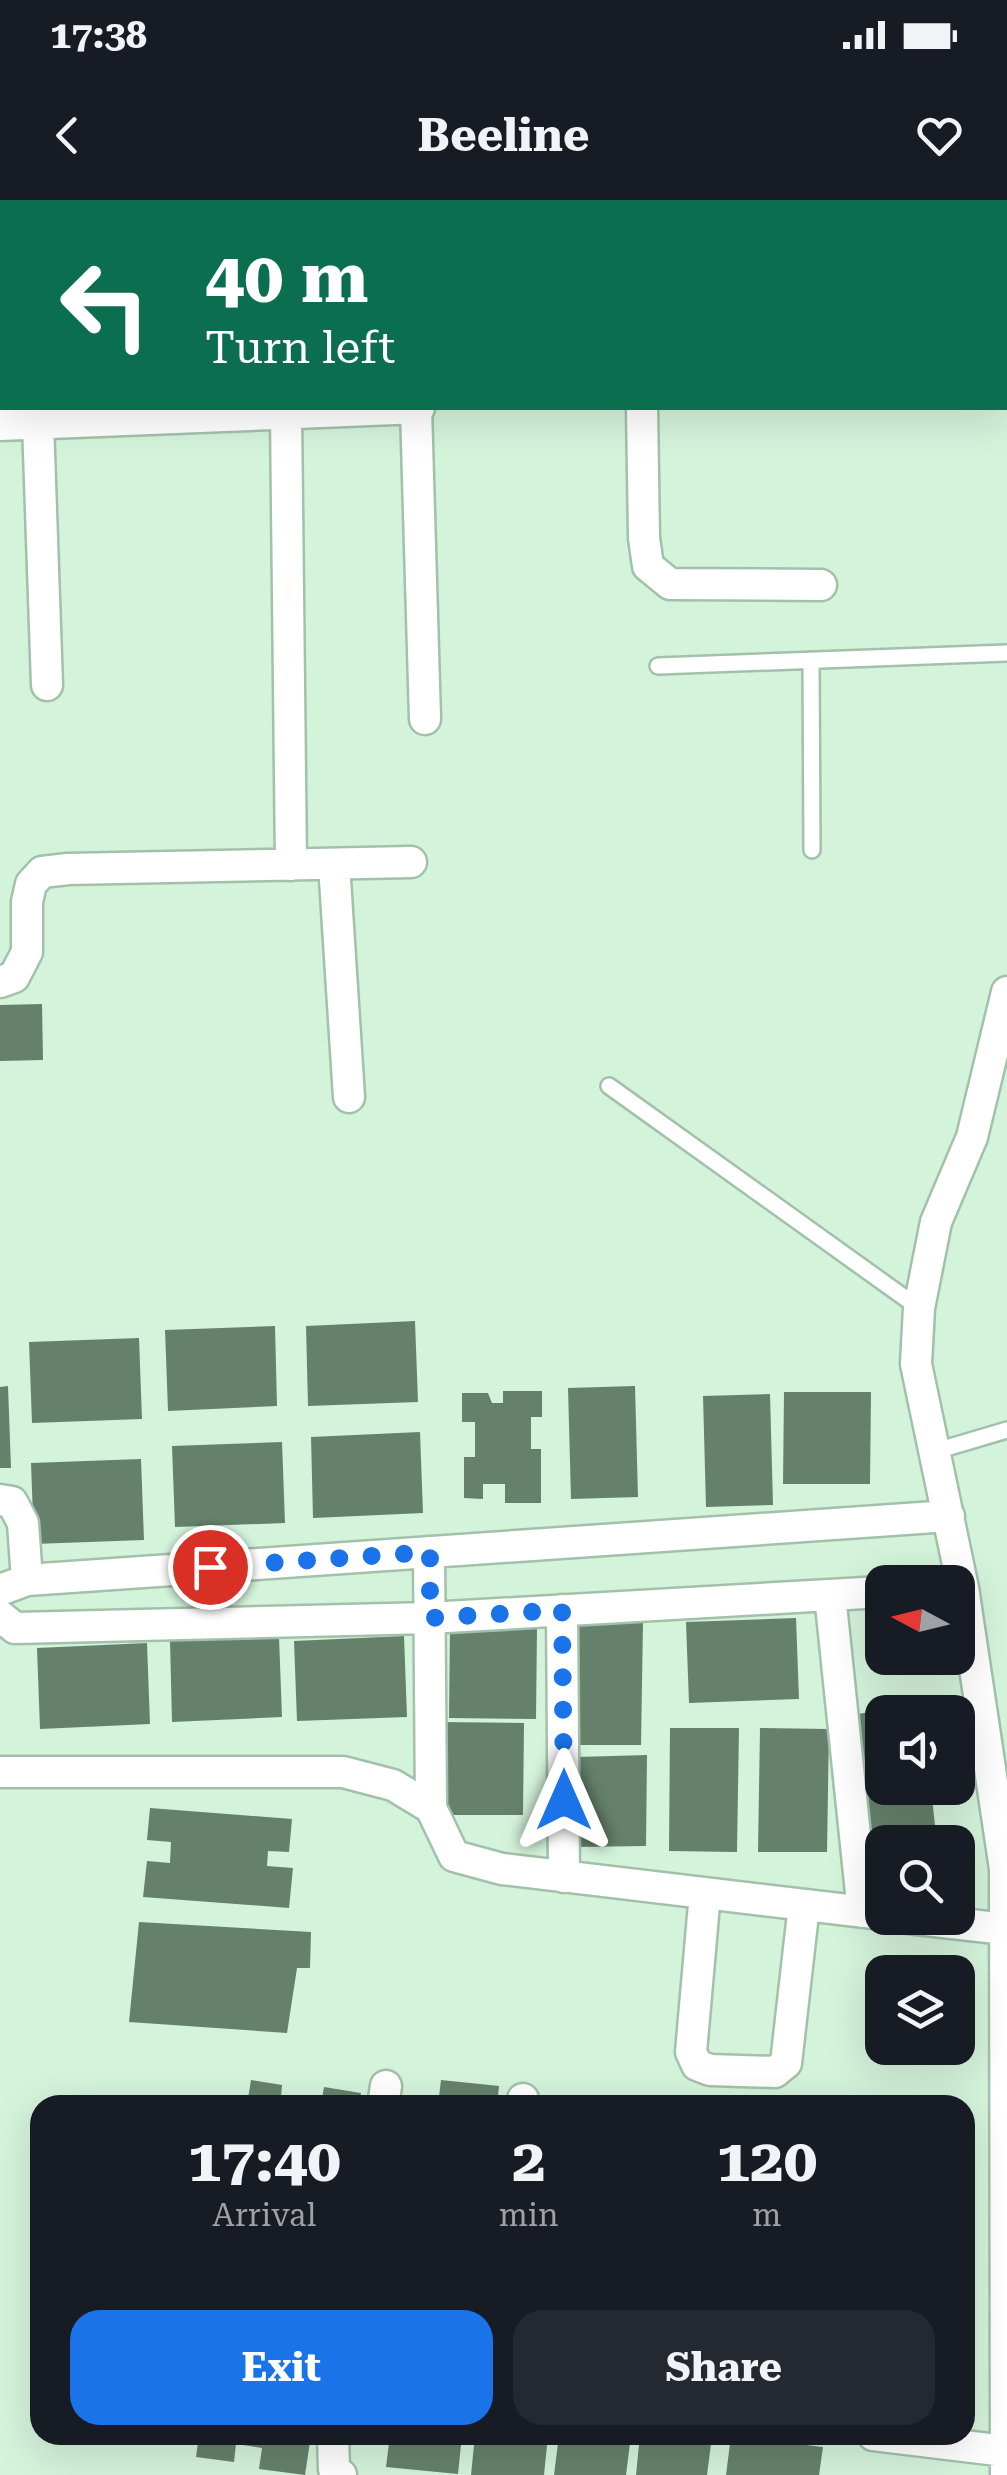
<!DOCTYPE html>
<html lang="en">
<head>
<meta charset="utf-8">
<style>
	:root { --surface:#171b24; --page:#242831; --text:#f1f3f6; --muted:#9ea1a6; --accent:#1a73e8 }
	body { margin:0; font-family:"Roboto Serif",serif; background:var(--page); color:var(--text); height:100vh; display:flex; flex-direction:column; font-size:38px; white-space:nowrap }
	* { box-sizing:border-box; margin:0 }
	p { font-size:32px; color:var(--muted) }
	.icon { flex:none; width:55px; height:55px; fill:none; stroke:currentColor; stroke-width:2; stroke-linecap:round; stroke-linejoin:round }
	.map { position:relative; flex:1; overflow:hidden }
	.side { position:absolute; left:30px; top:1895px; width:945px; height:350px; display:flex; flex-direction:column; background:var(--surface); border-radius:30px; box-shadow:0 10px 40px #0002 }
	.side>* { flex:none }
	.top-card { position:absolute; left:0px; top:0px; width:1008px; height:210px; box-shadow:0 10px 40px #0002; background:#0b6e4f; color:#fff; overflow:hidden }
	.needle { width:65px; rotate:277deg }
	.controls { position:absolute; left:865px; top:1365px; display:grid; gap:20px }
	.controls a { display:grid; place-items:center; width:110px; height:110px; border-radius:20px; background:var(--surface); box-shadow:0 10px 40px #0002; font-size:50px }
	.pin { position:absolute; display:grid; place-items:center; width:85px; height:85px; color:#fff; margin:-42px; border:5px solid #fff; border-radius:50%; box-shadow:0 2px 10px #0007 }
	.me { position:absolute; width:110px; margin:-55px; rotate:0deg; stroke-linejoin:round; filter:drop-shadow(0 0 8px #0008) }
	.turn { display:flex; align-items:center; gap:35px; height:210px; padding:0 40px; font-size:45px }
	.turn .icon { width:130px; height:130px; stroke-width:2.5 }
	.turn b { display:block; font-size:70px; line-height:85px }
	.eta { display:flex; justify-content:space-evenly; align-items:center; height:170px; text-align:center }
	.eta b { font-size:60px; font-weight:700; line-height:70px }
	.primary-button { display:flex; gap:20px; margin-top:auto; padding:20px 40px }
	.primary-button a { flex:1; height:115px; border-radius:30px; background:var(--accent); color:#fff; font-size:40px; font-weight:700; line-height:115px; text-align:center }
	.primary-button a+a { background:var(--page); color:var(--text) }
	.status { display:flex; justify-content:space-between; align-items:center; height:70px; padding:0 50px; background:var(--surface); direction:ltr }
	.status svg { height:28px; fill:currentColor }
	header { display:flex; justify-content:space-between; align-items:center; height:130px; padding:0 40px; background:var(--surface); font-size:45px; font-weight:700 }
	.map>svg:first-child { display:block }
	.building { fill:#65816b }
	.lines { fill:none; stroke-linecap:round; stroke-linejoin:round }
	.lane-casing { stroke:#a3c1aa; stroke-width:20 }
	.street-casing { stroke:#a3c1aa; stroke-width:35 }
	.lane { stroke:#fff; stroke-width:15 }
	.street { stroke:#fff; stroke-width:30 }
	.route { stroke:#1a73e8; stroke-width:18; stroke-dasharray:0 32.4 }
</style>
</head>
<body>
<div class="status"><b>17:38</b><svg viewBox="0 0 49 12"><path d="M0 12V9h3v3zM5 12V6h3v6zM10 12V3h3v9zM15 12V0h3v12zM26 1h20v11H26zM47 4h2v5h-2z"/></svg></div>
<header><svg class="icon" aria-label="back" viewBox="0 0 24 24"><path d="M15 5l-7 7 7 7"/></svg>Beeline<svg class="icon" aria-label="heart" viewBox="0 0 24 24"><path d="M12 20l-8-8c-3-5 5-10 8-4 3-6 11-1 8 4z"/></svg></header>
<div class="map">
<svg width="1007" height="2275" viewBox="0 0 1007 2275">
	<rect width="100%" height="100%" fill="#d4f3db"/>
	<path class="building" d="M42,804L43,860L0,861V805Z
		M415,1121L418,1202L308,1206L306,1126Z
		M275,1126L277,1206L168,1211L165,1130Z
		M139,1138L142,1219L32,1223L29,1142Z
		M8,1186L11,1268H0V1187Z
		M635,1186L638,1297L571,1299L568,1188Z
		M503,1191H542V1217H531V1249H541V1303H505V1284H483V1299L464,1298V1257H475V1222H462V1193H488L492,1203H503Z
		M784,1192H871L870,1284H783Z
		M770,1194L773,1305L706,1307L703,1196Z
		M420,1232L423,1313L313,1318L311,1237Z
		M282,1242L285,1323L175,1327L172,1246Z
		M141,1259L144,1340L34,1344L31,1263Z
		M796,1418L799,1499L689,1503L686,1422Z
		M574,1421L643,1422L641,1545H573Z
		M450,1426L537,1427L536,1519L449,1518Z
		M404,1436L407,1517L297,1521L294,1441Z
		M279,1437L282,1517L172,1522L170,1441Z
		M147,1443L150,1524L40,1529L37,1448Z
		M921,1503L922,1512H882V1588H931L936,1635L869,1643L858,1514Z
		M437,1522L524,1523L523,1615H436Z
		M670,1528H739L737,1652L669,1651Z
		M760,1528L829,1529L827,1652H758Z
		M647,1555L646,1646L575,1647L577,1557Z
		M150,1608L292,1619L289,1652L268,1651L267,1666L293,1668L289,1708L143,1697L147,1661L170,1663L171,1642L147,1640Z
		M139,1722L311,1732L310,1768H297L287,1833L129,1822Z
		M251,1880L282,1885L281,1897L320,1905H247Z
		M441,1880L499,1886L497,1905H438Z
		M324,1887L361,1893L359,1905H321Z
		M199,2235H311L305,2275L259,2269L262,2248L236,2244L234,2262L196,2257Z
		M390,2235H462L458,2274L386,2267Z
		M475,2235H548L544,2275H471Z
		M559,2235H631L626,2275H554Z
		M640,2235L712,2236L707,2275H636Z
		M731,2236L823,2247L819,2275H726Z"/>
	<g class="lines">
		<g class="lane-casing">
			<path id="lane" d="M811,460L812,650
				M658,466L1007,453
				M609,886L919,1108
				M936,1251L1007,1230"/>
		</g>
		<g class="street-casing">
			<path id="street" d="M990,0L991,2
				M1005,46L1007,52
				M1005,190H1007
				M416,208L425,519
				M642,208L644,338L648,366L670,384L821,385
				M286,213L291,665
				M38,223L47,485
				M0,225L419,208
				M334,664L349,897
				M0,782L14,777L27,752V702L31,684L42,672L68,669L411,662
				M0,1300L12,1302L23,1323L27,1380
				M429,1352L431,1608
				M0,1390L27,1380L949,1316
				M830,1395L863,1712
				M562,1410L564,1677
				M0,1416L15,1428L429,1418L882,1392
				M0,1572H343L393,1585L431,1608L454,1656L502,1669L882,1714
				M705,1693L691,1852L697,1865L710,1870L775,1872L786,1863L804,1705
				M908,1718L1005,1729
				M383,1905L386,1886
				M522,1905L523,1899
				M333,2235L334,2269L341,2275
				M873,2235L1005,2251
				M1006,2275L1005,1669L963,1388L916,1164L919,1108L936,1022L972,937L1007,792"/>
		</g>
		<use href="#lane" class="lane"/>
		<use href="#street" class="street"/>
	</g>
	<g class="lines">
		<path class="route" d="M210,1367L430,1352V1418L562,1410L564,1600"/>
	</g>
</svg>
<div class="controls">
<a><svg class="needle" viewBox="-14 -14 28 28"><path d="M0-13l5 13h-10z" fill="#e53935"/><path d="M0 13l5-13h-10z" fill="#9ea1a6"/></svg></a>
<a><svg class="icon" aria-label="sound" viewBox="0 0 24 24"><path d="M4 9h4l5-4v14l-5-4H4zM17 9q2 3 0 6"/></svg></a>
<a><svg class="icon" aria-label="search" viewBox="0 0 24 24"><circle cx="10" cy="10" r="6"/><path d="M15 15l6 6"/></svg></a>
<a><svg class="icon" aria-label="layers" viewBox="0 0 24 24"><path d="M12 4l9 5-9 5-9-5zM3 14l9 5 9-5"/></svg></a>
</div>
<div class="pin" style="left:210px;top:1367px;background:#d93025"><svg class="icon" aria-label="arrive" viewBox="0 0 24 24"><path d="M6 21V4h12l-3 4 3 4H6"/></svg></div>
<svg class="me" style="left:564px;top:1600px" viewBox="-20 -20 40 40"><path d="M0-17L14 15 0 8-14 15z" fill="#1a73e8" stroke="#fff" stroke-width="4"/></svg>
<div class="top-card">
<div class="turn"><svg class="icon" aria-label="left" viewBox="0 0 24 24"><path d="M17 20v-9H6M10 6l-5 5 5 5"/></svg><div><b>40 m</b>Turn left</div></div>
</div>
<section class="side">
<div class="eta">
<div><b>17:40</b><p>Arrival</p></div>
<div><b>2</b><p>min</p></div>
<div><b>120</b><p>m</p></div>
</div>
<div class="primary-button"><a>Exit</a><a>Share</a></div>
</section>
</div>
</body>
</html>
